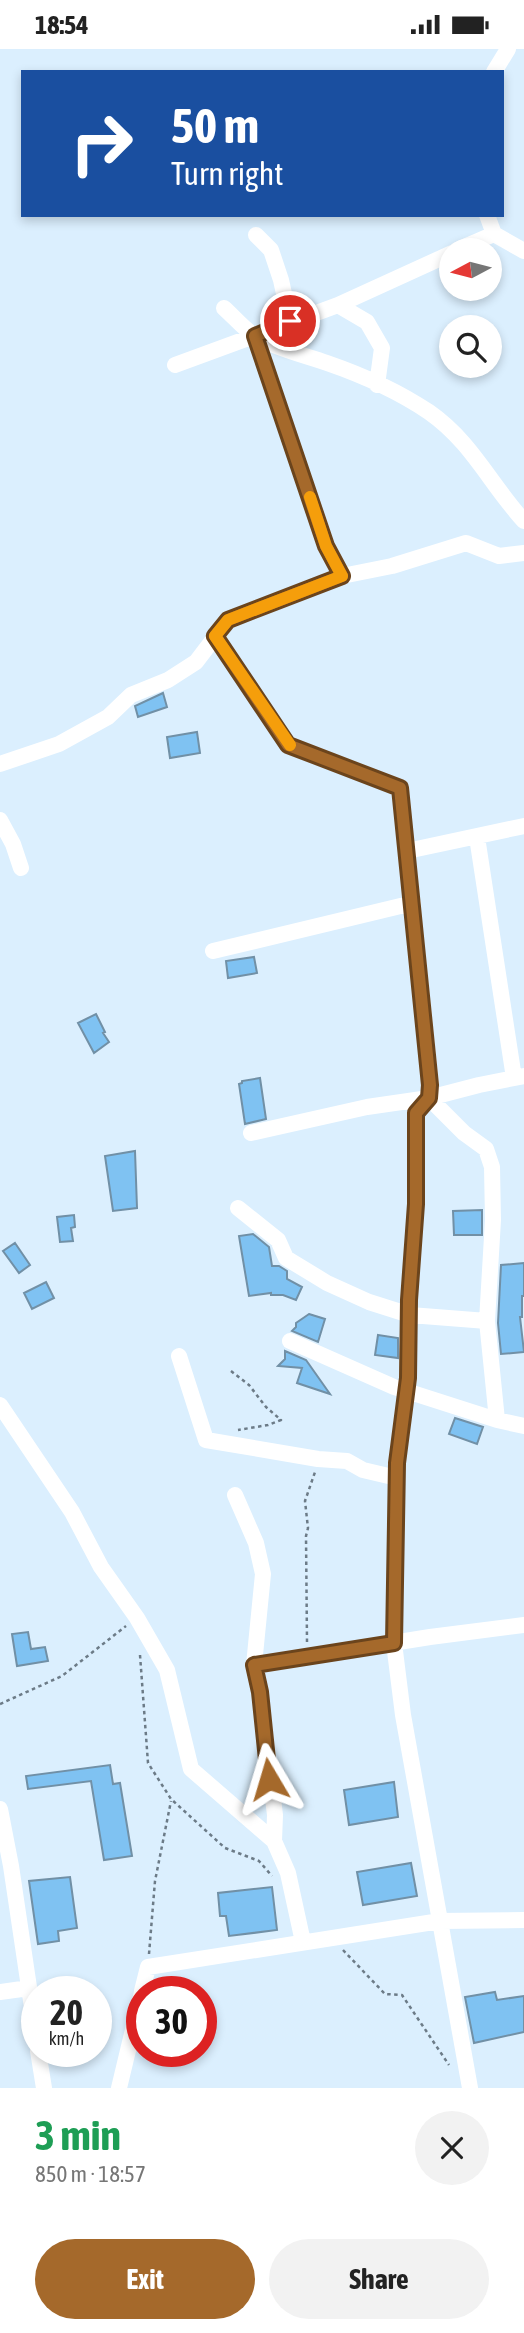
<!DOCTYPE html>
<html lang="en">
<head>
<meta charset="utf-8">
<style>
	:root { --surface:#fff; --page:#f2f2f2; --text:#222; --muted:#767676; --accent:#a5692b }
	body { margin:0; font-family:"Asap Condensed",sans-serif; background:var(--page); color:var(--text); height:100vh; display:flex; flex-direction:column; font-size:26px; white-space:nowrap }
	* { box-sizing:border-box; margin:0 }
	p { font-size:23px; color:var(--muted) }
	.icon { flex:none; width:38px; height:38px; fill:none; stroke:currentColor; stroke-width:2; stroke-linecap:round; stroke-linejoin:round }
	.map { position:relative; height:2039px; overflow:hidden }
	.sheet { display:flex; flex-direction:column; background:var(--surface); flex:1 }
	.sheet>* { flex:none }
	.top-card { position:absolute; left:21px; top:21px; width:483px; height:147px; border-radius:0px; box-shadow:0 4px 10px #0003; background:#1a4fa0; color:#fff; overflow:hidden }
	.needle { width:46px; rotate:263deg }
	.controls { position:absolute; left:439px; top:189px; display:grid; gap:14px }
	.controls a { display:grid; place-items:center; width:63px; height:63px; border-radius:50%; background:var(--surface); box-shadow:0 4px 10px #0003; font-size:35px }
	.speed { position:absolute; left:21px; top:1927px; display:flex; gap:14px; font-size:35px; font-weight:700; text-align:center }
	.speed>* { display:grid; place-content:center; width:91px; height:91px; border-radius:50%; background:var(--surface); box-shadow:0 4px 10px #0003; line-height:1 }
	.speed small { font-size:18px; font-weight:400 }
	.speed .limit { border:10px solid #d22; background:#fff; color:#111 }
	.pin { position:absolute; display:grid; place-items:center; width:60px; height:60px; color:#fff; margin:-30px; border:4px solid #fff; border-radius:50%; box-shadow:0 2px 7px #0007 }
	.me { position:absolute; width:77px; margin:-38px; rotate:353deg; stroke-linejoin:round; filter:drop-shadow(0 0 5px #0008) }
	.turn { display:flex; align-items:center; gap:24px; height:147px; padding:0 35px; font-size:32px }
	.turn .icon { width:91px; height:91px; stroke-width:2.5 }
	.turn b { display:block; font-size:49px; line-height:60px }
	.round { display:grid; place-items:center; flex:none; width:74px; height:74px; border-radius:37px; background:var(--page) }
	.head { display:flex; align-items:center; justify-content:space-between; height:119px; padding:0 35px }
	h1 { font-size:42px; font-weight:700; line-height:52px; color:#1e9e55 }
	.cta { display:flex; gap:14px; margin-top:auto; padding:14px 35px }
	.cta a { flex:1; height:80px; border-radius:42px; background:var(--accent); color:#fff; font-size:28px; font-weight:700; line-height:80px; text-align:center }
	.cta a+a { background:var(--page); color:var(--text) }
	.status { display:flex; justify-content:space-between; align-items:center; height:49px; padding:0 35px; background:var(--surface); direction:ltr }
	.status svg { height:19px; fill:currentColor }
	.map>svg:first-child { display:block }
	.building { fill:#7fc2f2; stroke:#7190a6; stroke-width:2 }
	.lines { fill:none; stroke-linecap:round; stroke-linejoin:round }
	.path { stroke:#6c7b87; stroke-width:2.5; stroke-dasharray:3.5 3.5; stroke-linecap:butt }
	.street { stroke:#fff; stroke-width:16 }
	.route-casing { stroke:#6b441c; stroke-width:18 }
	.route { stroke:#a5692b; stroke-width:12 }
	.slow { stroke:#f59e0b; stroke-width:12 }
</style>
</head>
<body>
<div class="status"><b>18:54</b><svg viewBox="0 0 49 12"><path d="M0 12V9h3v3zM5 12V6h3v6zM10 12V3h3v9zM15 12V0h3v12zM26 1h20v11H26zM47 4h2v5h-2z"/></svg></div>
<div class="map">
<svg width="524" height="2039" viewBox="0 0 524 2039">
	<rect width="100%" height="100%" fill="#dbeffe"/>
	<path class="building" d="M163,644L167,658L138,668L135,657Z
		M197,683L200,704L170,709L167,688Z
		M254,908L257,924L228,929L226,912Z
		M96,965L105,983L103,984L109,993L94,1004L78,974Z
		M260,1029L266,1070L245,1075L239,1035L242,1034V1032Z
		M135,1102L137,1159L113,1162L105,1107Z
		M482,1161V1186H454L453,1162Z
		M74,1166L75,1178L71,1179L73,1192L60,1193L57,1168Z
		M253,1185L269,1198L272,1217H279L287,1222V1230L302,1238L296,1251L283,1246H271V1244L249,1247L239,1187Z
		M15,1194L30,1216L19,1224L3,1202Z
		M524,1214V1247H522V1268H520L524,1303L501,1305L498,1274L501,1216Z
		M46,1233L54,1249L32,1260L24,1244Z
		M309,1265L325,1270L318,1293L292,1282L296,1278V1274Z
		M378,1286L398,1289V1309L375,1306Z
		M285,1302L306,1311L330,1345L297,1334L302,1319L278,1317L285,1310Z
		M455,1369L483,1378L477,1395L449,1385Z
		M28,1583L31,1600L45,1598L48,1612L17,1617L12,1585Z
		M110,1716L113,1735L120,1734L132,1807L104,1811L91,1732L28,1740L26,1727Z
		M394,1733L398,1768L349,1776L344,1741Z
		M411,1814L417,1847L363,1856L357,1823Z
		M70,1828L77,1879L58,1882L59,1892L38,1895L29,1832Z
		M272,1838L277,1881L229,1887L226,1867H220L218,1844Z
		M495,1943L497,1951L524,1947V1983L474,1994L465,1948Z"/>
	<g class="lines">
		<path class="path" d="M231,1322L249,1336L266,1358L281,1371L268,1376L238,1381
			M307,1593L306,1487L308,1479L305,1452L315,1423
			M140,1606L148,1714L171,1750L225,1799L259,1812L272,1827
			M0,1655L62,1627L126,1577
			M343,1901L385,1945L402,1946L449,2016
			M149,1905L155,1832L171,1752"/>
		<path class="street" d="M494,23L508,0
			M487,166L494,185L524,202
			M256,186L271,201L281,231L290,272
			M457,201L494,185
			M338,256L367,273L382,299L377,336
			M224,259C234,268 245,281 256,288C278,300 304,306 327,314C362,326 399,343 429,363C472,393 490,435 524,472
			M255,287L326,497L342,527
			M175,316L338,256L452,204
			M215,587L288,696L400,739L431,1036L429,1049L416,1064V1155L409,1251V1329L397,1414L394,1594L403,1666L440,1872L524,1871
			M0,715L59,695L108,668L131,646L168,631L196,613L228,571L248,563L342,527L392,517L466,494L499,507L524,504
			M0,771L13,795L21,819
			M477,788L514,1029
			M407,802L524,777
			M213,902L413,854
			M429,1049L464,1084L486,1100L492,1118L493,1171L487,1272L497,1371
			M251,1084L367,1058L429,1049L479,1036L524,1027
			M238,1159L278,1191L286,1209L327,1234L369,1253L410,1266L487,1272
			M290,1292L394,1338L497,1371L524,1377
			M179,1307L206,1391L318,1410L347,1412L363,1421L397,1429
			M0,1356L72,1463L101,1518L137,1569L167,1621L191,1720L274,1792L288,1824L303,1893
			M235,1446L256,1494L263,1525L254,1616L260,1643L275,1766L274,1792
			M254,1616L430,1588L524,1576
			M0,1760L11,1817L37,1992
			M142,1942L148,1918L440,1872L470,2039
			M0,1943L29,1939
			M38,2002L44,2039
			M119,2039L142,1943"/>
	</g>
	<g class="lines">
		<g class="route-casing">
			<path id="route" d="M269,1730L260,1643L254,1616L394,1594L397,1414L408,1329L409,1251L416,1155V1064L429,1049L430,1036L400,739L288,696L215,587L228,571L342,527L326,497L255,287L290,272"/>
		</g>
		<use href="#route" class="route"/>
		<path class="slow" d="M290,696L215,587L228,571L342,527L326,497L310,448"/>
	</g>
</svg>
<div class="controls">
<a><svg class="needle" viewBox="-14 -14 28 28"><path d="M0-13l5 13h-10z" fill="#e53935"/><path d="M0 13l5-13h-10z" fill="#767676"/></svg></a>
<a><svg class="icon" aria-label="search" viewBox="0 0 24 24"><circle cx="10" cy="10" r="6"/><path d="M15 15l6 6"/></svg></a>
</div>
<div class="speed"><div>20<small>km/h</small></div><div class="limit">30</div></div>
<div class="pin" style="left:290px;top:272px;background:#d93025"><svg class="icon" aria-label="arrive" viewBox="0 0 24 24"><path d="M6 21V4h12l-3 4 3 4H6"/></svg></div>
<svg class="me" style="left:269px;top:1730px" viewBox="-20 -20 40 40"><path d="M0-17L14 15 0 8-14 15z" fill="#a5692b" stroke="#fff" stroke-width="4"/></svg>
<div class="top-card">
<div class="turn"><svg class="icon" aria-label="right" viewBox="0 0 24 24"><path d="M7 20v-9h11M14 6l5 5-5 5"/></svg><div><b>50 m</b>Turn right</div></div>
</div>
</div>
<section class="sheet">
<div class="head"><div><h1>3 min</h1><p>850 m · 18:57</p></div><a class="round"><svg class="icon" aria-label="close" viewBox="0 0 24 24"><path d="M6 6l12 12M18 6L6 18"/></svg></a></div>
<div class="cta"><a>Exit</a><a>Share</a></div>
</section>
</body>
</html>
